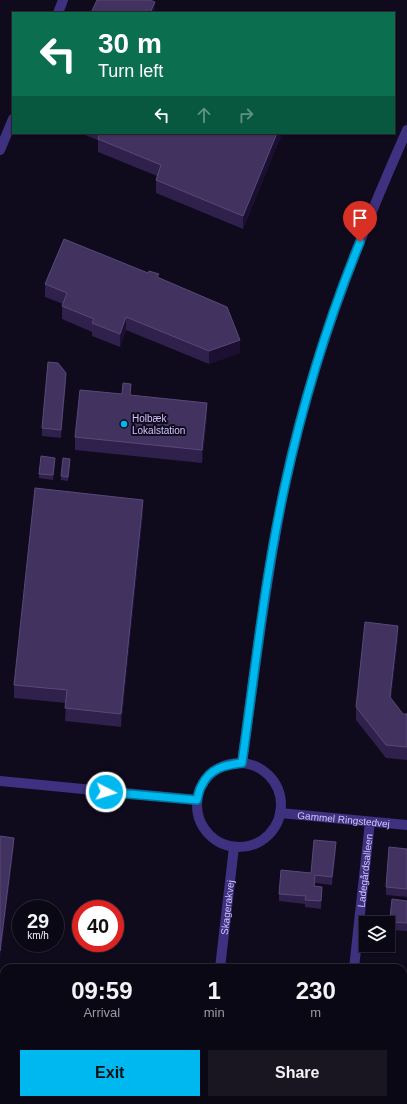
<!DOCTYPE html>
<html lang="en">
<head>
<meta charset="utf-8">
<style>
	:root { --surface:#0b0815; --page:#191622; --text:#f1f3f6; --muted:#9a9aa0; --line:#2b2934; --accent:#00b8f0 }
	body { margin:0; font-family:Arial,sans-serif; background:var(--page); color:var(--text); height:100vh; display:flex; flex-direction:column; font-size:15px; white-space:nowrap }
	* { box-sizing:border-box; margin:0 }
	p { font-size:13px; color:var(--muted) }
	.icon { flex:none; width:22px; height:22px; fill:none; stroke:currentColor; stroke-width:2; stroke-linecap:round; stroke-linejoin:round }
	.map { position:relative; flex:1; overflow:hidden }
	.details { position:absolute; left:0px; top:964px; width:407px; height:140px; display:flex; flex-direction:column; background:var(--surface); border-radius:12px 12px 0 0; box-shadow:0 1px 3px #0004,0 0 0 1px var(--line) }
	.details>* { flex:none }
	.guide { position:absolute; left:12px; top:12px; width:383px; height:122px; border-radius:0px; box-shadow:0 1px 3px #0004,0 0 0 1px var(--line); background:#0b6e4f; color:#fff; overflow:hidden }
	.fabs { position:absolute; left:359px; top:916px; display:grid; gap:8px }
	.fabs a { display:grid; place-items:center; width:36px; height:36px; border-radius:0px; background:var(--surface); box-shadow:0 1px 3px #0004,0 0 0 1px var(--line); font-size:20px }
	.speed { position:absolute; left:12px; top:900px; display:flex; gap:8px; font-size:20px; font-weight:700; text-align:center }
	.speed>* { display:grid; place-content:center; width:52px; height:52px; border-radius:50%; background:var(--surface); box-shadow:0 1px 3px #0004,0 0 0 1px var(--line); line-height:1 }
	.speed small { font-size:10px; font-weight:400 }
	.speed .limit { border:6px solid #d22; background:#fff; color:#111 }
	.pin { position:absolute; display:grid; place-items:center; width:34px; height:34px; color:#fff; margin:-41px -17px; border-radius:50% 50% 50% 0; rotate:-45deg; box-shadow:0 0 4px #0007 }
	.pin .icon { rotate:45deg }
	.me { position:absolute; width:44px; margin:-22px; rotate:95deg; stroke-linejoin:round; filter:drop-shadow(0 0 3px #0008) }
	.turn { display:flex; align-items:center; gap:14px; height:84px; padding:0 20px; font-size:18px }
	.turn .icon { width:52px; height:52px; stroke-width:2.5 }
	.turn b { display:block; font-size:28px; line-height:34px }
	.lanes { display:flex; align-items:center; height:38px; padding:0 20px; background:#0003; justify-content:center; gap:20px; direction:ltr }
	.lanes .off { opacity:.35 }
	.eta { display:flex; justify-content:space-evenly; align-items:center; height:68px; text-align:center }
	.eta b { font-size:24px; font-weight:700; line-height:28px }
	.primary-button { display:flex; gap:8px; margin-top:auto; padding:8px 20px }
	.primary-button a { flex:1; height:46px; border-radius:0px; background:var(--accent); color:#111; font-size:16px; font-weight:700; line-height:46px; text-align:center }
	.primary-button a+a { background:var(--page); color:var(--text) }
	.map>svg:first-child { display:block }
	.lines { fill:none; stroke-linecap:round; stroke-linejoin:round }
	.minor { stroke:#3e317f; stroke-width:10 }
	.wall { fill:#2f204c }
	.shaded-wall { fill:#1b1031 }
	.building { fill:#413260; stroke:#584979 }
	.route-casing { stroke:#00789c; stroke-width:10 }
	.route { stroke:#00b8f0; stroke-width:7 }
	.poi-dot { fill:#00b8f0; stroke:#0f0a1c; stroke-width:1.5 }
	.labels { text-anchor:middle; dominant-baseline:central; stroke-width:4; stroke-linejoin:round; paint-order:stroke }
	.poi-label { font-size:10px; fill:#d3c5ff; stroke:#0f0a1c; text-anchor:start }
	.street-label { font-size:10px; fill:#d3c5ff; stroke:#0f0a1c }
</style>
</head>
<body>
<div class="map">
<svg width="407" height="1104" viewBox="0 0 407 1104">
	<rect width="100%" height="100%" fill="#0f0a1c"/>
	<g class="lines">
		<g class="minor">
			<path d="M58,13L63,0"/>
			<path d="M0,150L13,119"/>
			<path d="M242,763C255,670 266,577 285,485C311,362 356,244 407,130"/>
			<circle cx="239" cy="805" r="42"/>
			<path d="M0,781L197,800"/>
			<path id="s1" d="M280,813L407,825"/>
			<path id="s2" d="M220,968L234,847"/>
			<path id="s3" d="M354,968L370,822"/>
			<path d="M204,1104V1100"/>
			<path d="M340,1104V1100"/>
			<path d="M388,1104V1100"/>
		</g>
	</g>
	<path class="wall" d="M80,133H282L243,229L156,193V180L157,176L98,152V140Z
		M159,278L240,353L209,364L126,330L120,347L92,336V332L62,319V306L63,304L45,297V284Z
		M66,381L61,438L42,436V428Z
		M131,396L207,416L202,463L75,450V437Z
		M55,462L53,480L39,478V474Z
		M70,463L68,481L61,480V476Z
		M143,513L121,727L65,721L66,703L14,698V685Z
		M398,639L391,699L403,714H407V760L386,758L356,720V707Z
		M407,849V897L386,895V887Z
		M336,850L332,885L315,883V886L322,894L321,909L305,907V904L279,901V894L311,873Z
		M407,901V931L393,930V926H390V918Z"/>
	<path class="shaded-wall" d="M155,2V13H150Z
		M277,133H282L243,229V216Z
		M126,317V330L120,347V334Z
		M240,340V353L209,364V351Z
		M66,373V381L61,438V430Z
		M207,403V416L202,463V450Z
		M143,500V513L121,727V714Z
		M398,626V639L390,710V697Z
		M14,838V848L0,962V951Z
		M336,842V850L332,885V877Z
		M322,887V894L321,909V901Z"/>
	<path class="building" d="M97,0H150L155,2L150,13H91Z
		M100,133H277L243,216L156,180L161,165L98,139Z
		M64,239L148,273L149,271L159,274L157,277L227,307L240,340L209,351L126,317L120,334L92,323L94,319L62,306L67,293L45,284Z
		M48,362L58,363L66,373L61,430L42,428Z
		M123,383L131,384L130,395L207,403L202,450L75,437L80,390L122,394Z
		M41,456L55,458L53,475L39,474Z
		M63,458L70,459L68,477L61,476Z
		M35,488L143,500L121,714L65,708L67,690L14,685Z
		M365,622L398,626L390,697L403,714H407V747L386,745L356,707Z
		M0,836L14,838L0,951Z
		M314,840L336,842L332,877L315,875L314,886L322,887L321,901L305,900L306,896L279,894L281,870L311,873Z
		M389,847L407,849V889L386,887Z
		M392,899L407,901V923L393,922V918H390Z
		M0,976L4,977V1100H24V1104H0Z"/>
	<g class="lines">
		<g class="route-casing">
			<path id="route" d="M106,792L197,800C198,796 199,789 202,785C210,768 225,765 242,763C255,670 265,576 285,485C303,402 328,320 360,242"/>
		</g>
		<use href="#route" class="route"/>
	</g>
	<circle class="poi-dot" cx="124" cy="424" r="4"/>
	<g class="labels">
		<g class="poi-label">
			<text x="132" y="418">Holbæk<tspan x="132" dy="12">Lokalstation</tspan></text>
		</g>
		<g class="street-label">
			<text stroke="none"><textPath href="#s1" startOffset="64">Gammel Ringstedvej</textPath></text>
			<text stroke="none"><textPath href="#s3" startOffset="98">Ladegårdsalleen</textPath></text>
			<text stroke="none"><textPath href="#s2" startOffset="61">Skagerakvej</textPath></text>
		</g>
	</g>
</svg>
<div class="fabs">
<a><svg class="icon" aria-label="layers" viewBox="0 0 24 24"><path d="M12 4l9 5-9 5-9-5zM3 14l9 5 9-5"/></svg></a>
</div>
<div class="speed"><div>29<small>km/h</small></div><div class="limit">40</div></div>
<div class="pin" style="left:360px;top:242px;background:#d93025"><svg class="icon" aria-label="arrive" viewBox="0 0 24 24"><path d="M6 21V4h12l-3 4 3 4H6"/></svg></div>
<svg class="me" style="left:106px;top:792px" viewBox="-20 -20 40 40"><circle r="17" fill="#00b8f0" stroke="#fff" stroke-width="3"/><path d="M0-11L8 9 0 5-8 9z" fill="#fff"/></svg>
<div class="guide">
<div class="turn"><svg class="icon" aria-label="left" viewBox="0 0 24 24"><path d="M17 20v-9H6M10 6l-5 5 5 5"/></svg><div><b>30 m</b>Turn left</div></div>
<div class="lanes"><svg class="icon" aria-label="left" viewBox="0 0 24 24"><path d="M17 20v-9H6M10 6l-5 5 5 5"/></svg><svg class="icon off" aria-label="ahead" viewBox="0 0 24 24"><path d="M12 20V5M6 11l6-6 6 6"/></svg><svg class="icon off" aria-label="right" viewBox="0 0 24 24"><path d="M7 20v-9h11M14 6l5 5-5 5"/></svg></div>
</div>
<section class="details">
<div class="eta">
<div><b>09:59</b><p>Arrival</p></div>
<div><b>1</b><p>min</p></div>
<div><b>230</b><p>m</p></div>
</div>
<div class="primary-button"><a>Exit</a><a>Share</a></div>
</section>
</div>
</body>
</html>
